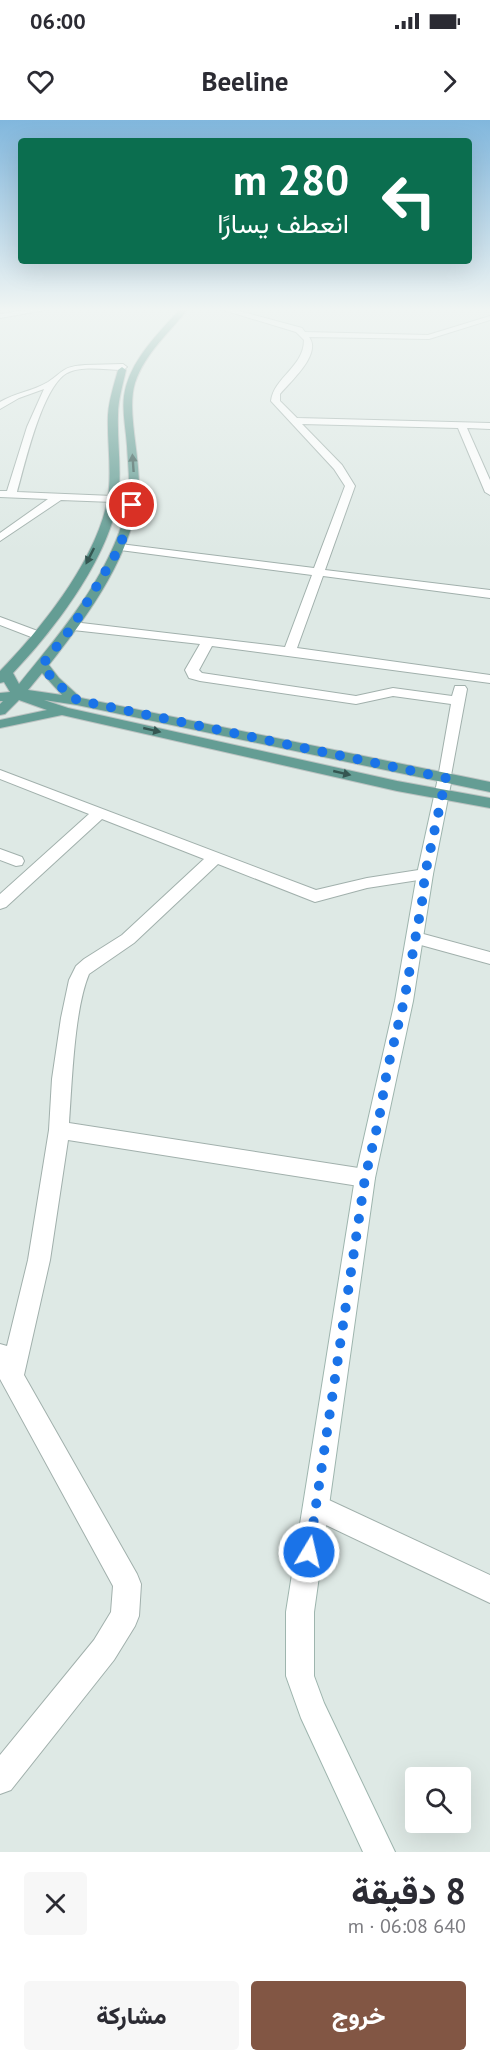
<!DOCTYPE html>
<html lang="ar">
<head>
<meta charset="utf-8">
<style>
	:root { --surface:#fff; --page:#f7f7f7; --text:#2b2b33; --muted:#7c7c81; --accent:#825644 }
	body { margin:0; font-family:"PT Sans",Vazirmatn,sans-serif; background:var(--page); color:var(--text); direction:rtl; height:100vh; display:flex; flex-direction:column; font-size:22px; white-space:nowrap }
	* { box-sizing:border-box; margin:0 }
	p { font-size:20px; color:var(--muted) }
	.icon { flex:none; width:33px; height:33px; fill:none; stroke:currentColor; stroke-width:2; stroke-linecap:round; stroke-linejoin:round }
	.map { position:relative; height:1732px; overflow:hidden; direction:ltr }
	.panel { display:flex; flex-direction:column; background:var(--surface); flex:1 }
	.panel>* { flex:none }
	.top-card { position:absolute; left:18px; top:18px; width:454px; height:126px; border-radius:6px; box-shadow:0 6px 24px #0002; direction:rtl; background:#0b6e4f; color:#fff; overflow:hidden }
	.buttons { position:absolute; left:405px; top:1647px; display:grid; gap:12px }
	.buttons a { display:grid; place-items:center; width:66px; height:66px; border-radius:6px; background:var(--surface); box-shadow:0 6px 24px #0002; font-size:30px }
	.pin { position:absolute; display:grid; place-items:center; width:51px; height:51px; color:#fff; margin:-26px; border:3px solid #fff; border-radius:50%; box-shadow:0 2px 6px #0007 }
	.me { position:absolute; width:66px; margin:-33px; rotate:9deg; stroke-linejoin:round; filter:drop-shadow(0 0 4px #0008) }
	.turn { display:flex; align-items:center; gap:21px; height:126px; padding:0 24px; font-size:27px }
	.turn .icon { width:78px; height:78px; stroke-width:2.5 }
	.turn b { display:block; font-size:42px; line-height:51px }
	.round { display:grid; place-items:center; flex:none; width:63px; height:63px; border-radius:6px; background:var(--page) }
	.head { display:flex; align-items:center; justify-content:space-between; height:102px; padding:0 24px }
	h1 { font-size:36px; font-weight:800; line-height:45px }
	.primary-button { display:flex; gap:12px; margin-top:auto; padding:12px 24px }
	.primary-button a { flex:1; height:69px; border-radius:6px; background:var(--accent); color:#fff; font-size:24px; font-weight:800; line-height:69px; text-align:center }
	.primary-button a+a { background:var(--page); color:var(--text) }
	.status { display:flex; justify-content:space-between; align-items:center; height:42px; padding:0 30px; background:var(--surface); direction:ltr }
	.status svg { height:16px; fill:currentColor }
	header { display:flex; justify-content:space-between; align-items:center; height:78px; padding:0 24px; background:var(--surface); font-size:27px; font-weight:800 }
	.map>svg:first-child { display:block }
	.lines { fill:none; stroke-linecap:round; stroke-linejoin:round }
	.street-casing { stroke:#a1b0ac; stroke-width:2 }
	.secondary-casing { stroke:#9eb5ae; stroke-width:2 }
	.primary-casing { stroke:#bcc3c2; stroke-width:2 }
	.street { fill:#fff; fill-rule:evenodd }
	.secondary { fill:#fff; fill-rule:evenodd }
	.primary { fill:#649d94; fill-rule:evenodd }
	.oneway { fill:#345651 }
	.route { stroke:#1a73e8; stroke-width:10; stroke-dasharray:0 18 }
</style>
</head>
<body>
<div class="status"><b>06:00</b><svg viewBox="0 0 49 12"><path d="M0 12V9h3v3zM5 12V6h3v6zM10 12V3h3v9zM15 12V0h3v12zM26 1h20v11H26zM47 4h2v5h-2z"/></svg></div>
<header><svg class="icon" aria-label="forward" viewBox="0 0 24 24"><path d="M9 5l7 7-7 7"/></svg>Beeline<svg class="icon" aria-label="heart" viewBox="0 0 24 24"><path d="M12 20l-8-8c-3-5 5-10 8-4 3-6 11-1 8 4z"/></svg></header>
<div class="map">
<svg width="490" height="1732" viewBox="0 0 490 1732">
	<rect width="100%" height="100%" fill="#dee9e5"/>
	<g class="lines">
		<g class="street-casing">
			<path id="street" d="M33,189H51L0,198V194Z
				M220,189H232L302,208L305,212L428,215L490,196V200L429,219L309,217C322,234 291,261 280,274V281L297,298L490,303V309L467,308L490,360V375L485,372L458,308L302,304L342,345L355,366L325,450L490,470V478L323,456L297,528L490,555V563L212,526L199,550L202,553L356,576L393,568L452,576L455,566H465L467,569L450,661H440L438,658L451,584L393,576L356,584L200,561L189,558L185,550L200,524L73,510L67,506L73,502L285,527L312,455L120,430L114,427L120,424L314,448L345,366L334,349L271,281C274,257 304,247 304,220L296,212Z
				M85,245L123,244L127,247L123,250C106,250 83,245 67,253C42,267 25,344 17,372L113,376L118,379L113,382L61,380L0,421V413L48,379L0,377V371H7L27,307L44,269L19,278L0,289V282C15,273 33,271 48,262C65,251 61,247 85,245Z
				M0,497L43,513L45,516L39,520L0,505Z
				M0,650L316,770L367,758L425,749L431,750L433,754L431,758L425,759L367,768L315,782L218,744L134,823L89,854C74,890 72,963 69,1003L365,1049L372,1052L375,1058L372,1064L365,1067L68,1020L50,1140L24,1255L137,1454L141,1464L139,1496L135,1506L114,1540L11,1670L0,1674V1635L94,1520L111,1492L113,1466L0,1259V1224L7,1226L28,1140L49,1010L52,959L61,898L69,860L76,846L84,839L122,815L204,739L102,699L6,787L0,789V774L89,694L0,659Z
				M0,729L22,737L24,741L22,745L16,746L0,740Z
				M416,812L490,832V844L410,822L407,818L410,814Z
				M316,1374L490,1455V1483L307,1396L303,1387L307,1378Z"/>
		</g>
		<g class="secondary-casing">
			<path id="secondary" d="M445,654L452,658L433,754L413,881L375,1058L314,1492V1556L324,1583L395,1732H363L301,1598L286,1556V1492L355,1058L395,881L417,754L438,658Z"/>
		</g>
		<g class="primary-casing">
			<path id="primary" d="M180,189H188C169,213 145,233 135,263C125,295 145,349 137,386C125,445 86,498 49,545L59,558L81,578L490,662V672L77,585L44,580L68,588L397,661L490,678V688L397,671L62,595L0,608V600L47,590L19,580L5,594L0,595V584L3,581H0V573L10,572L4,562L0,563V551C42,508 98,438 108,377C112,350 107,322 108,295C109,279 114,265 118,250L122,247L126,250C123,265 118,279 118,295C117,322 122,351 118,378C109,438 54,510 13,553L19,564C61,512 113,452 127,385C131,366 128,346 127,326C126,310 122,292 124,276C129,241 158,214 180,189ZM42,553L62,575L28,570Z"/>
		</g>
		<use href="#street" class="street"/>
		<use href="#secondary" class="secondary"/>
		<use href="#primary" class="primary"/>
	</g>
	<defs><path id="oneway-solid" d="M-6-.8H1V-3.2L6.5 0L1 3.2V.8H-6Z" transform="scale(1.5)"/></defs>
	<g class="oneway">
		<use href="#oneway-solid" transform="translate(133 343) rotate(-94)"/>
		<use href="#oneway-solid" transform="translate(90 436) rotate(117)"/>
		<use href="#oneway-solid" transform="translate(152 610) rotate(13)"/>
		<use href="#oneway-solid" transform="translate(342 653) rotate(13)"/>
	</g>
	<linearGradient id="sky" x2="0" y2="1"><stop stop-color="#81b7dd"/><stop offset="0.44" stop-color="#f0f5f3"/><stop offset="1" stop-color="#f0f5f3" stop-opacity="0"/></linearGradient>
	<rect width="490" height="431" fill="url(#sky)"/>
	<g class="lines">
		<path class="route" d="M132,385L120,427L73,506L42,545L54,561L77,580L446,658L425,754L422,782L404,881L387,951L379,999L365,1058L309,1432"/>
	</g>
</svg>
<div class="buttons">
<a><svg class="icon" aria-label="search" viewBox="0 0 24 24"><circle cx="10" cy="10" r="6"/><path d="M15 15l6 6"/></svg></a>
</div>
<div class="pin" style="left:132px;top:385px;background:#d93025"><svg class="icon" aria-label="arrive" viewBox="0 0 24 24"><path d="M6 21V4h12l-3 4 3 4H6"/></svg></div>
<svg class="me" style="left:309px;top:1432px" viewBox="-20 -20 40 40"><circle r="17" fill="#1a73e8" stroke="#fff" stroke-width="3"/><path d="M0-11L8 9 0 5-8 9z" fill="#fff"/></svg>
<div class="top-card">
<div class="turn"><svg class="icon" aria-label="left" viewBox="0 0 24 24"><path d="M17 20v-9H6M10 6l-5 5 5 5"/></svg><div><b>280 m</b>انعطف يسارًا</div></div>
</div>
</div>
<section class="panel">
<div class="head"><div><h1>8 دقيقة</h1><p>640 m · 06:08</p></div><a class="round"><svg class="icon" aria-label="close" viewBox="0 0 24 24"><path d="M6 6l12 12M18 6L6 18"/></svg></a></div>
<div class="primary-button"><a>خروج</a><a>مشاركة</a></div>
</section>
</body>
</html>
